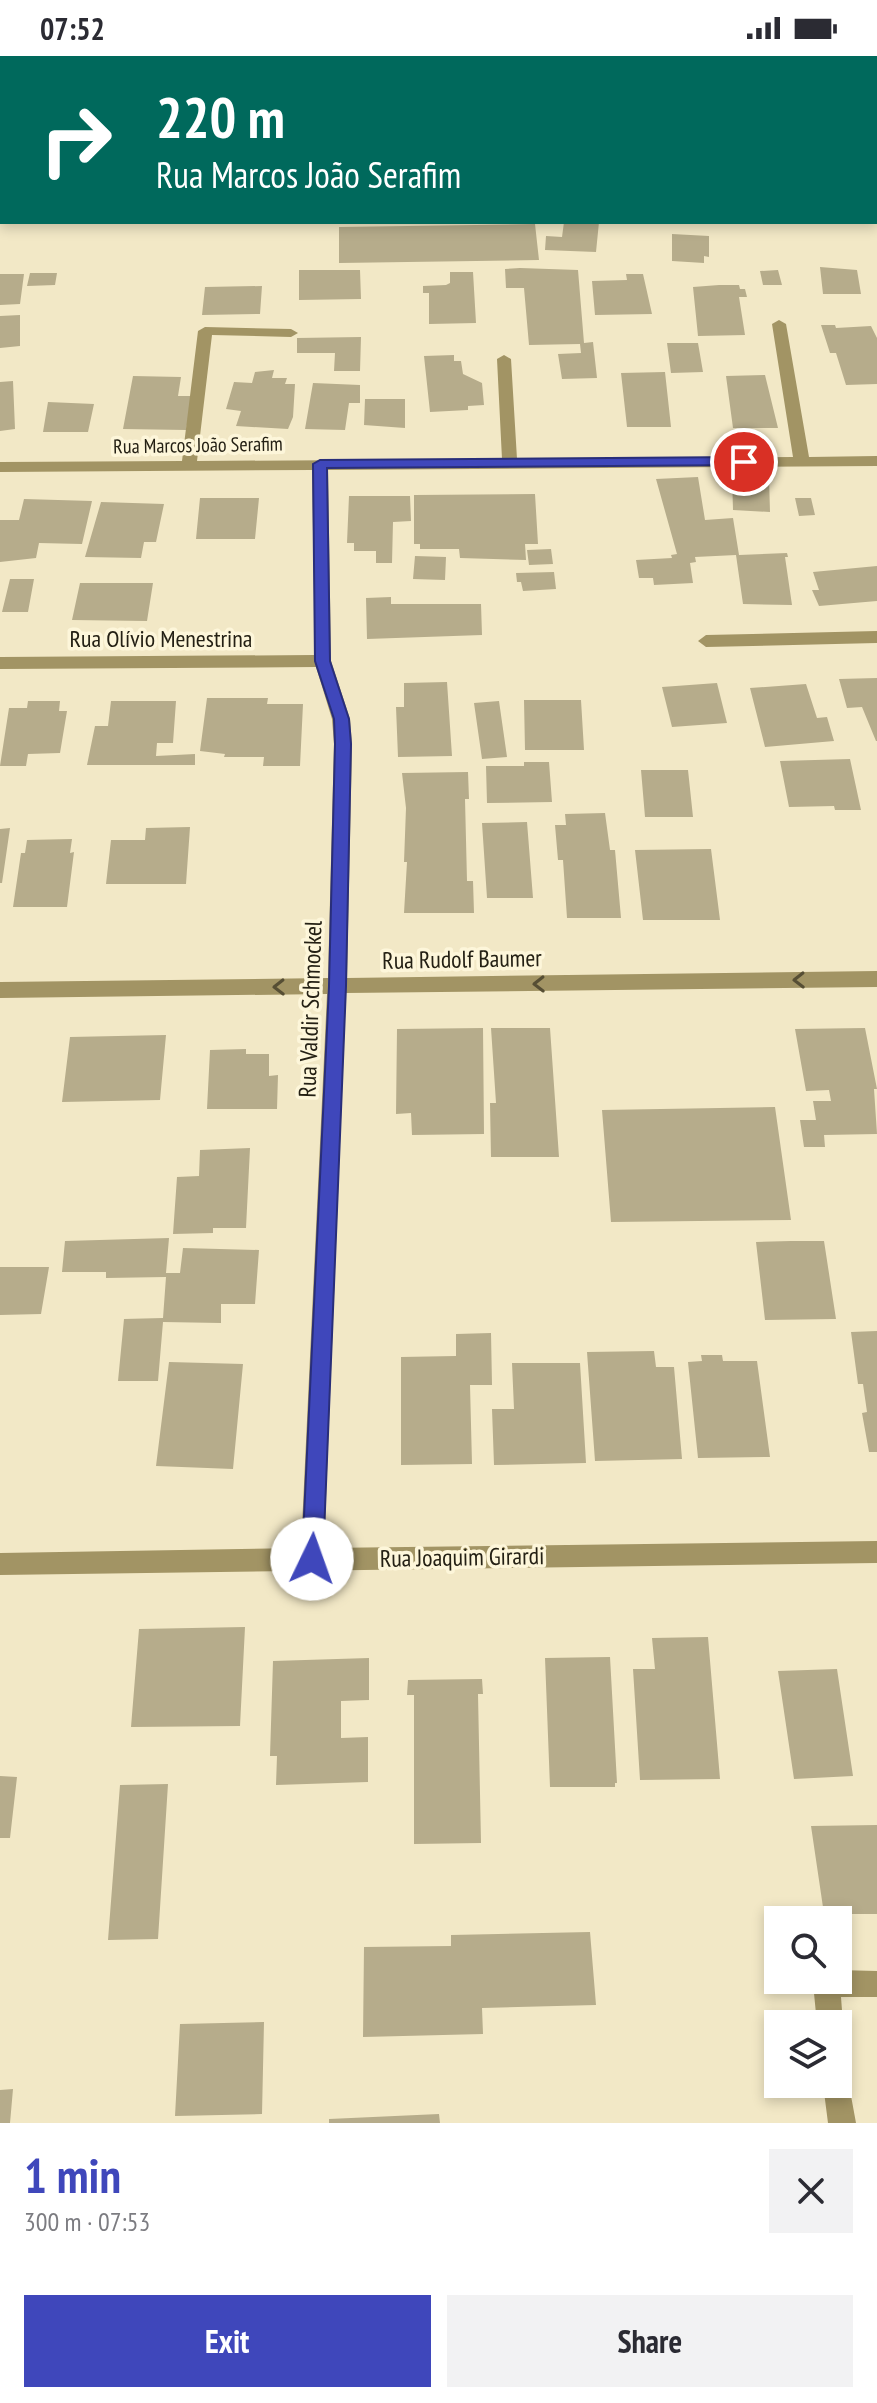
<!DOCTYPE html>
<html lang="en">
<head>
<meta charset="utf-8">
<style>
	:root { --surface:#fff; --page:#f2f2f3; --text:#2b2b33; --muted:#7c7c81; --accent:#3f47bb }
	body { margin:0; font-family:"PT Sans Narrow",sans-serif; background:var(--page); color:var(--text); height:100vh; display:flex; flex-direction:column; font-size:30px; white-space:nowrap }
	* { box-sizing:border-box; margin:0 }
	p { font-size:26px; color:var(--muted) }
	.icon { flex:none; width:44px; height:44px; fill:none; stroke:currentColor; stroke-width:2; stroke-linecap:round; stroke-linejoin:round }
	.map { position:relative; height:2067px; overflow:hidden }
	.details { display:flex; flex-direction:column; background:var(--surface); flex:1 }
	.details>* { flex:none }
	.hud { position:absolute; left:0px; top:0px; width:878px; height:168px; box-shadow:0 4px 12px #0003; background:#00695c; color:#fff; overflow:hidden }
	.buttons { position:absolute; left:764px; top:1850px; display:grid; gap:16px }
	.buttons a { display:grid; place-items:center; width:88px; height:88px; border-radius:0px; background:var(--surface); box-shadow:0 4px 12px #0003; font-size:40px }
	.pin { position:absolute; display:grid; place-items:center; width:68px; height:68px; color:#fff; margin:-34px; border:4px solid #fff; border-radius:50%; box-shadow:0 2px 8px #0007 }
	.me { position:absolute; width:88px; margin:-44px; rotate:3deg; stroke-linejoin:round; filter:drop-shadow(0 0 6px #0008) }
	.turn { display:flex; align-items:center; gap:28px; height:168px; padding:0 24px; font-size:36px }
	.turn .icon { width:104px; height:104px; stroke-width:2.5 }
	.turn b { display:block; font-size:56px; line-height:68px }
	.round { display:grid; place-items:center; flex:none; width:84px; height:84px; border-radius:0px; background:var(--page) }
	.head { display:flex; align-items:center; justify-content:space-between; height:136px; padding:0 24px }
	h1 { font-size:48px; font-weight:700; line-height:60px; color:var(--accent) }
	.cta { display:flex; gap:16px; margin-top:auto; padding:16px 24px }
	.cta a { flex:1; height:92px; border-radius:0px; background:var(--accent); color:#fff; font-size:32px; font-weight:700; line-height:92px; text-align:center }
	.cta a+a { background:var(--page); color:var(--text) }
	.status { display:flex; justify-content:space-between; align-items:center; height:56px; padding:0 40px; background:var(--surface); direction:ltr }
	.status svg { height:22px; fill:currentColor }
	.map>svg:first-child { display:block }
	.building { fill:#b6ac8b }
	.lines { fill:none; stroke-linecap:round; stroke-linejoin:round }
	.minor { fill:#a29464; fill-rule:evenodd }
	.major { fill:#5f5016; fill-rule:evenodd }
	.oneway { stroke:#564e34 }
	.route { fill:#3f47bb; stroke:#292e7a; stroke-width:2 }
	.labels { text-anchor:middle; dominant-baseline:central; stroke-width:7; stroke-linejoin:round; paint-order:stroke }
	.far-street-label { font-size:20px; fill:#242014; stroke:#fdf6da }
	.street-label { font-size:24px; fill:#242014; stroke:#fdf6da }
</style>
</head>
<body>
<div class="status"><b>07:52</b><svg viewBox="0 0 49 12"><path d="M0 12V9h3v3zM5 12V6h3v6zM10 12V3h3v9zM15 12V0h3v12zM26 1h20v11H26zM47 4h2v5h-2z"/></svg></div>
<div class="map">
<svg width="877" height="2067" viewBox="0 0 877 2067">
	<rect width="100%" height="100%" fill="#f2e8c6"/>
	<path class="building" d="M564,166H599L596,196L545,194L546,180L562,181Z
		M535,168L539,204L339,207V171Z
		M672,178L709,180V201L704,200V207L672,205Z
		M820,211L857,214L861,238H823Z
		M520,212L578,214L584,287L593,286L597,322L562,323L558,298L581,297L580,288L529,289L524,232H506L505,213Z
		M299,214H360L361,243L299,244Z
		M778,214L782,229H763L760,215Z
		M450,216H473L476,267L429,268V237H423V230L446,229L450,227Z
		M30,217H57L55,229L27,230Z
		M0,218H24L20,248L0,249Z
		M626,218H643L652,258L595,259L592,225L627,224Z
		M719,229H739L740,233H745L747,241H739L745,279L698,280L693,231Z
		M262,230L260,258L202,259L205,231Z
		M20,259V290L0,292V260Z
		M821,269H835L836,272L871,270L877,282V328L846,329L836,297H830Z
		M361,281L360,315H334L335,297H297V282Z
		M667,287H698L703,316L671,317Z
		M454,299V305H461L463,318L482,327L484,349L468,350V354L430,356L424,300Z
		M274,314L272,322H287L285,328H295L293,361L288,373L236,370L241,355L226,353L234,326L252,327L255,316Z
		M665,316L671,371H627L621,317Z
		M765,319L778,372H733L726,320Z
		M133,320L181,321L178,340H192L186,374L123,373Z
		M13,325L15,373L0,375V326Z
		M313,327L360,329V347H349L345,374L305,373Z
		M365,343H405V372L364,369Z
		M48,346L94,348L88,376H43Z
		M732,419L769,421L770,456L733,454Z
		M698,421L705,464L733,462L739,499L787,497L788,501H785L792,549L743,548L736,499L695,501L696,506L690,507L693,527L654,529L653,522H639L636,504L672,502L671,499L677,498L656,423Z
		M535,438L538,488H525L526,504L460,502L459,493H420V488H414V439Z
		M349,440H410L411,465L393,466L392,507H376V495H354V487H347Z
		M200,442H259L255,483H196Z
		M795,442H811L815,459L799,460Z
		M24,443L92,445L82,488L39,487L36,502L0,506V464H19Z
		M101,446L164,448L156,486H144L141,502L85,501Z
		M551,493L553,508L529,509L527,494Z
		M415,500L446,501L445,524L413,523Z
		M877,510V545L819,550L812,534H819L813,516Z
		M554,516L556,533L523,535L521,526H517L516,517Z
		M10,523H34L28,556H2Z
		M80,527H153L147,565L72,564Z
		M391,541V548H481L482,579L367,583L366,542Z
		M877,622V685H876L862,651L847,652L839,623Z
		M447,626L452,700L398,701L396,651H404V627Z
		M717,627L727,667L672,671L662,631Z
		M806,628L817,662L827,661L834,685L765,691L750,632Z
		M207,642H268L267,648H303L300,710H263L264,701H224L225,698L200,695Z
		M524,644H581L584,694H525Z
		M28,645H60L59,655H67L60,697L28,698L26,710H0L9,652H27Z
		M111,645H176L173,687H157L156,700L195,698V709H87L95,670H108Z
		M499,645L507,701L482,703L474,647Z
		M850,703L861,754H835L834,750L789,751L780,705Z
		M524,706H549L552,746L487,747L486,710H524Z
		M641,714H688L693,761H645Z
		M468,716L469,743H465L467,825H473L474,857H404L407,806H404L406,752L402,717Z
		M605,757L610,794H615L621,862H567L563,804H558L555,769H566L565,758Z
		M527,766L533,842H487L482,767Z
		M190,771L186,828H106L111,784H145L146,772Z
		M10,772L2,827H0V773Z
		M72,783L70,797L74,796L67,851H13L21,797H25L27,784Z
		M711,793L720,864H643L635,794Z
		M483,972L484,1078L412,1079L411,1057L396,1058L397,973Z
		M491,972H550L559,1101H491L490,1047H496Z
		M865,972L877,1033H874L877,1078L824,1079L825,1091H804L800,1064H816L813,1045H831L829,1034L806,1035L795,973Z
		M166,979L160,1044L62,1046L70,981Z
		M246,993V998H269V1020L278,1019L277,1053H207L210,994Z
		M775,1051L791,1164L611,1166L602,1054Z
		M250,1092L246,1172H213V1177L173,1178L177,1121L199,1120L200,1094Z
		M169,1182L166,1217H180L183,1192L259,1194L255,1248H221V1267L163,1266L158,1325H118L124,1263L163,1262L166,1221L106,1222V1216H62L65,1185Z
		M791,1185H824L836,1263L765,1264L756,1186Z
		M0,1211H49L41,1258L0,1259Z
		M877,1275V1396H869L862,1357L867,1356L863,1328H858L851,1276Z
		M491,1277L492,1329H470L472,1408L401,1409V1301L456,1300V1278Z
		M654,1295L656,1311H674L682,1403L595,1405L587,1296Z
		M701,1299H722L723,1305H757L770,1401L698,1402L688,1306L702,1305Z
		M169,1306L243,1308L233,1413L156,1410Z
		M512,1307H580L586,1407L494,1409L492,1353H514Z
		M245,1571L240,1670L131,1671L139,1573Z
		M708,1581L720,1723L640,1724L633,1613H655L652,1582Z
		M610,1601L617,1727H615V1731H550L545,1602Z
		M369,1602V1644L341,1645V1682L368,1681V1726L276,1729L277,1700H270L273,1605Z
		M837,1613L853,1720L794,1723L778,1615Z
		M482,1623L483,1638H478L481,1787L414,1788V1639H407L408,1624Z
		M0,1720L17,1721L10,1782H0Z
		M168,1728L158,1883L108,1884L120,1729Z
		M877,1769V1858H824L811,1770Z
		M590,1876L596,1949L482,1952L483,1978L363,1981L364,1891L451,1890V1879Z
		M264,1966L262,2058L175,2060L180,1968Z
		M13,2033L10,2067H0V2034Z
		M439,2058L440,2067H329V2063Z"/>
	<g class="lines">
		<path class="minor" d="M876,31H877V39H876Z
			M0,48H2V56H0Z
			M779,264L786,268L809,401L877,400V410L328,414L331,605L350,663L352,688L347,922L877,915V931L346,937L324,1492L877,1485V1507L0,1519V1497L301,1492L327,938L0,942V926L328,922L334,688L332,663L316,611L0,613V601L315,599L312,414L0,416V406L182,405L198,275L205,271L291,273L298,277L291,281L212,279L197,405L502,403L497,303L504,299L511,303L517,403L793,401L772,268Z
			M877,575V587L706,591L698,585L706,579Z
			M838,1914L877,1915V1941H841L843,1968L838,1978V1968H817L813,1927L814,1924H838Z
			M838,2015L847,2018L856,2067H828L823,2028H838Z"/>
		<path class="major" d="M2,59V70L0,71V60Z"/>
	</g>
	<defs><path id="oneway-chevron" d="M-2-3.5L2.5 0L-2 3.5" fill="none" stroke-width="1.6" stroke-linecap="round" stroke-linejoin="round" transform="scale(2)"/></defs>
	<g class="oneway">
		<use href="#oneway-chevron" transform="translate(799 924) rotate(179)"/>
		<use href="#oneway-chevron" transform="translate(539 928) rotate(179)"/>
		<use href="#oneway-chevron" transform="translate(279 931) rotate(179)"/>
	</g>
	<path class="route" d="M744,401L751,406L749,409L327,412L330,605L349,663L351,688L346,930L323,1503L320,1511L312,1514L305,1511L302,1503L329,930L335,688L334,663L315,605L313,408L320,404Z"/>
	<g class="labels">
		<g class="far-street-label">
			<text transform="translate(198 389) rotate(-1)">Rua Marcos João Serafim</text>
		</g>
		<g class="street-label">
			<text x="161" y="582">Rua Olívio Menestrina</text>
			<text transform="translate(462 903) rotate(-1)">Rua Rudolf Baumer</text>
			<text transform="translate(310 953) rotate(-88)">Rua Valdir Schmockel</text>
			<text transform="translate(462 1501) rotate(-1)">Rua Joaquim Girardi</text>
		</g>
	</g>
</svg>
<div class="buttons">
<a><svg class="icon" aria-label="search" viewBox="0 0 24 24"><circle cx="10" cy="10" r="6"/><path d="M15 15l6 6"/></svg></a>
<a><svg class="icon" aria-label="layers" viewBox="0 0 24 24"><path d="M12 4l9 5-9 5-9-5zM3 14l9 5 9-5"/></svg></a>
</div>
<div class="pin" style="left:744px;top:406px;background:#d93025"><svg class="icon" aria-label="arrive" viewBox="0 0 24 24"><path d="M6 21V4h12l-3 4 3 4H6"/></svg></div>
<svg class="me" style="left:312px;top:1503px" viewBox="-20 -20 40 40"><circle r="19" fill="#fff"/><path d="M0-13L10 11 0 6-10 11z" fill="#3f47bb"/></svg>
<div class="hud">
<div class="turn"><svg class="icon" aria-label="right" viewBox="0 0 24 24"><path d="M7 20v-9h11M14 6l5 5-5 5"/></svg><div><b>220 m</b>Rua Marcos João Serafim</div></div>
</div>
</div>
<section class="details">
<div class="head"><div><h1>1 min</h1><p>300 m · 07:53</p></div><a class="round"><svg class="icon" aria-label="close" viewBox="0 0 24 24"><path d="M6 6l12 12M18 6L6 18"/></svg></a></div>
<div class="cta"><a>Exit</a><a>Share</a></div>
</section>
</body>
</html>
